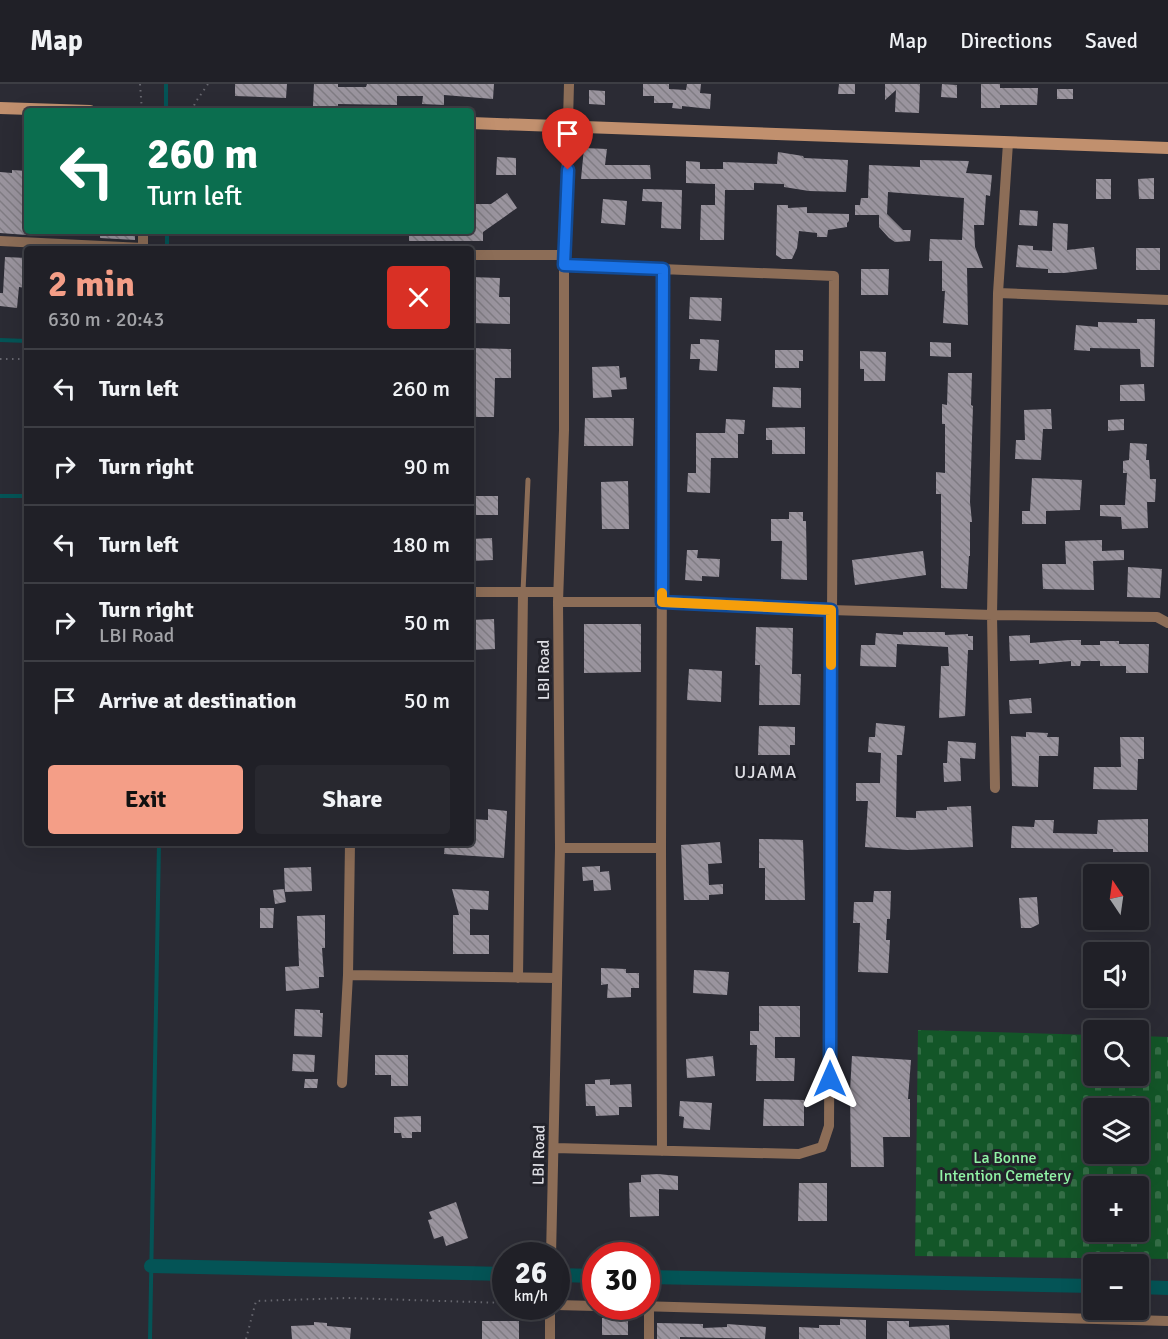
<!DOCTYPE html>
<html lang="en">
<head>
<meta charset="utf-8">
<style>
	:root { --surface:#202027; --page:#28282f; --text:#f1f3f6; --muted:#a2a3a7; --line:#3d3e44; --accent:#f49e87 }
	body { margin:0; font-family:Signika,sans-serif; background:var(--page); color:var(--text); height:100vh; display:flex; flex-direction:column; font-size:22px; white-space:nowrap }
	* { box-sizing:border-box; margin:0 }
	p { font-size:20px; color:var(--muted) }
	.icon { flex:none; width:33px; height:33px; fill:none; stroke:currentColor; stroke-width:2; stroke-linecap:round; stroke-linejoin:round }
	.map { position:relative; flex:1; overflow:hidden }
	.sheet { position:absolute; left:24px; top:162px; width:450px; height:600px; display:flex; flex-direction:column; background:var(--surface); border-radius:6px; box-shadow:0 6px 24px #0002,0 0 0 2px var(--line) }
	.sheet>* { flex:none }
	.banner { position:absolute; left:24px; top:24px; width:450px; height:126px; border-radius:6px; box-shadow:0 6px 24px #0002,0 0 0 2px var(--line); background:#0b6e4f; color:#fff; overflow:hidden }
	.needle { width:39px; rotate:347deg }
	.fabs { position:absolute; left:1083px; top:780px; display:grid; gap:12px }
	.fabs a { display:grid; place-items:center; width:66px; height:66px; border-radius:6px; background:var(--surface); box-shadow:0 6px 24px #0002,0 0 0 2px var(--line); font-size:30px }
	.speed { position:absolute; left:492px; top:1158px; display:flex; gap:12px; font-size:30px; font-weight:700; text-align:center }
	.speed>* { display:grid; place-content:center; width:78px; height:78px; border-radius:50%; background:var(--surface); box-shadow:0 6px 24px #0002,0 0 0 2px var(--line); line-height:1 }
	.speed small { font-size:15px; font-weight:400 }
	.speed .limit { border:9px solid #d22; background:#fff; color:#111 }
	.pin { position:absolute; display:grid; place-items:center; width:51px; height:51px; color:#fff; margin:-62px -26px; border-radius:50% 50% 50% 0; rotate:-45deg; box-shadow:0 0 6px #0007 }
	.pin .icon { rotate:45deg }
	.me { position:absolute; width:66px; margin:-33px; rotate:0deg; stroke-linejoin:round; filter:drop-shadow(0 0 4px #0008) }
	.turn { display:flex; align-items:center; gap:21px; height:126px; padding:0 24px; font-size:27px }
	.turn .icon { width:78px; height:78px; stroke-width:2.5 }
	.turn b { display:block; font-size:42px; line-height:51px }
	.round { display:grid; place-items:center; flex:none; width:63px; height:63px; border-radius:6px; background:var(--page) }
	.overview { display:flex; align-items:center; justify-content:space-between; height:102px; padding:0 24px }
	h1 { font-size:36px; font-weight:700; line-height:45px; color:var(--accent) }
	.button { display:flex; gap:12px; margin-top:auto; padding:12px 24px }
	.button a { flex:1; height:69px; border-radius:6px; background:var(--accent); color:#111; font-size:24px; font-weight:700; line-height:69px; text-align:center }
	.button a+a { background:var(--page); color:var(--text) }
	ul { padding:0; list-style:none }
	li { display:flex; align-items:center; gap:18px; height:78px; padding:0 24px; border-top:2px solid var(--line) }
	li div { flex:1 }
	li b { display:block; font-size:22px }
	li em { font-style:normal }
	header { display:flex; align-items:center; gap:36px; box-sizing:border-box; height:84px; padding:0 30px; background:var(--surface); border-bottom:2px solid var(--line) }
	header strong { font-size:28px }
	nav { display:flex; gap:33px; margin-inline-start:auto; font-size:21px }
	.map>svg:first-child { display:block }
	.cemetery { fill:url(#cemetery-stones); fill-rule:evenodd }
	.lines { fill:none; stroke-linecap:round; stroke-linejoin:round }
	.stream { stroke:#045456; stroke-width:4 }
	.canal { stroke:#045456; stroke-width:14 }
	.building { fill:url(#building-back-hatch) }
	.path { stroke:#67676f; stroke-width:2; stroke-dasharray:1.5 4.5; stroke-linecap:butt }
	.service { stroke:#8c6d57; stroke-width:5 }
	.minor { stroke:#8c6d57; stroke-width:10 }
	.secondary { stroke:#c1906e; stroke-width:12 }
	.route-casing { stroke:#114b97; stroke-width:15 }
	.route { stroke:#1a73e8; stroke-width:10 }
	.slow { stroke:#f59e0b; stroke-width:10 }
	.labels { text-anchor:middle; dominant-baseline:central; stroke-width:6; stroke-linejoin:round; paint-order:stroke }
	.street-label { font-size:16px; fill:#dedee4; stroke:#22222a }
	.park-label { font-size:16px; fill:#91f4a6; stroke:#22222a }
	.neighbourhood-label { font-size:18px; letter-spacing:1.5px; fill:#dedee4; stroke:#22222a }
</style>
</head>
<body>
<header>
<strong>Map</strong>
<nav><a>Map</a><a>Directions</a><a>Saved</a></nav>
</header>
<div class="map">
<svg width="1168" height="1255" viewBox="0 0 1168 1255">
	<defs>
		<pattern id="cemetery-stones" width="16" height="16" patternUnits="userSpaceOnUse" patternTransform="scale(1.5)"><rect width="16" height="16" fill="#135628"/><path d="M2 7V4a2 2 0 0 1 4 0v3zM10 15v-3a2 2 0 0 1 4 0v3z" fill="#356e47"/></pattern>
		<pattern id="building-back-hatch" width="6" height="6" patternUnits="userSpaceOnUse" patternTransform="scale(1.5)"><rect width="6" height="6" fill="#9a949e"/><path d="M-1 5l2 2M0 0l6 6M5-1l2 2" fill="none" stroke="#807c83"/></pattern>
	</defs>
	<rect width="100%" height="100%" fill="#2b2b34"/>
	<path class="cemetery" d="M918,946L1093,951L1094,992H1138L1139,952L1168,953V1175L915,1172ZM1094,1024H1138V1070H1094ZM1138,1102V1148H1094V1102Z"/>
	<g class="lines">
		<path class="stream" d="M166,0V27
			M167,147V165
			M0,256L27,257
			M0,412H27
			M150,1255L159,759"/>
		<path class="canal" d="M151,1182L506,1190
			M556,1191L596,1192
			M646,1193L1094,1202
			M1138,1203L1168,1204"/>
	</g>
	<path class="building" d="M235,0H287L286,14L235,12Z
		M314,0H338V3H366L367,0H494L493,15L444,11V21L422,20L423,12H397V21L338,20V27H319V22H313Z
		M643,0H669V5L686,6L687,0H701L700,9L711,10L710,25L682,22V25L672,24L673,19H654V12H643Z
		M839,0H855V10H838Z
		M885,0H920L919,29L895,28L896,6L885,16Z
		M942,0L957,1V14L941,13Z
		M981,0H1000V4H1038L1037,21H1000V24H981Z
		M1057,5H1073V15H1057Z
		M589,6L605,7V21L589,20Z
		M584,64L607,65L605,81H650L651,95H581Z
		M778,68L803,72L804,74L848,76L846,108L809,107L784,103V100L754,99V106H725L724,156H700L701,121H715V100L686,99V77L700,78V85H723V78L777,80Z
		M497,73L516,74V91H496Z
		M920,76L969,77L966,89L992,91L990,112L986,111L984,141H974L975,163L983,184H967L968,241L943,239L945,207H942V177H929L930,155L962,156L964,114L888,108L887,130L903,146H911L910,157L895,158L889,154L879,143V131H855V121H860L861,114H868L869,81L920,83Z
		M12,86L27,87V151L0,149V88L12,89Z
		M1154,94V115H1139L1138,95Z
		M1096,95H1111V115H1096Z
		M643,105L682,106L681,145L661,144L662,118L642,117Z
		M507,109L517,124L483,148V157H409V147H471V120H491Z
		M603,115L627,117L625,141L601,139Z
		M777,121H788V124L807,123V129L849,130V137L847,139V143L828,146L827,153H817V149L799,147L797,164L792,175H782L776,171Z
		M1020,126L1038,127L1037,142L1019,141Z
		M1053,139L1068,140L1067,166L1094,163L1097,185L1064,189H1048V185L1016,183L1018,161L1033,162V166L1052,167Z
		M100,147H135V156L100,154Z
		M1136,164H1160V186H1136Z
		M5,173L27,174L26,204L19,203L17,224L0,222V209H3Z
		M861,185H889L888,211H861Z
		M471,193L500,194L499,213H510V240L471,239Z
		M690,213L722,214L721,237L689,235Z
		M1137,235H1155L1154,283H1141L1140,265L1090,264V267L1074,266L1076,241L1098,243V238L1137,239Z
		M700,255L719,256L717,287L699,286L700,275H690L691,260H700Z
		M930,258L951,259V273L930,272Z
		M471,264L511,265V294H495L494,333H471Z
		M775,266H803V277H799V284H775Z
		M860,267L886,268L885,297H864V285H860Z
		M619,282L620,294L626,293L627,305L611,306L612,313L593,314L592,283Z
		M948,289H972L971,321L973,322L970,418L972,438H970V472H969L967,505L941,504V410H936V388L945,389V340H942V320L947,321Z
		M1144,300L1145,317H1120V301Z
		M773,303L801,304V324L772,323Z
		M1051,325L1052,345H1043L1041,376L1015,375L1016,356H1025L1024,326Z
		M585,334H634L633,362H584Z
		M726,335L745,336L744,350H738V374H711L710,409L687,408L688,389H696V349H725Z
		M1124,335V346L1108,347V336Z
		M805,343V370H772V356H766V344Z
		M1130,359L1147,360L1146,376H1149L1150,395H1156L1155,418H1147L1148,444L1122,445L1121,433L1100,432V421H1125L1127,389H1123V377L1129,376Z
		M1032,394L1082,396L1080,426L1046,427V440H1022V427H1030Z
		M628,397L629,445H602L601,398Z
		M474,412H498V431H474Z
		M789,428H803V437H806L807,496L781,495L782,457H771V435H789Z
		M492,454L493,476L471,477V455Z
		M1102,456V467L1124,466V476L1093,477L1094,506L1043,505L1042,480H1066L1065,457Z
		M687,466H698L697,474L720,475L719,493L702,492V497L685,496Z
		M923,467L926,491L855,501L852,476Z
		M1128,483L1162,485L1160,514L1127,513Z
		M494,535L495,565L471,566V536Z
		M584,540H641V588L584,589Z
		M756,543L793,544L792,590H801L800,621H759L760,581H755Z
		M903,548H945V551L968,550V552H973V566H968L965,632L939,634L941,582H949L948,563L897,560L896,583L860,582L861,561H875L876,549L903,551Z
		M1030,551V559L1070,556H1081V561H1100V557H1119V560H1149L1148,589H1126V582H1100V577H1081L1080,582H1071V577L1039,580V576L1010,577L1009,552Z
		M689,585L722,587L721,618L687,616Z
		M1031,614L1032,629L1010,630L1009,616Z
		M876,639L905,642L902,671H897L896,733L916,734V727L947,726V723L971,722L973,763L908,766L865,763L868,717H856V699H880L881,669L868,668L869,653H875Z
		M759,642L795,643V661H790V671H758Z
		M1026,648L1048,649L1047,653H1059L1058,672H1039L1038,703L1012,702L1011,652L1026,653Z
		M1120,653H1144V675H1138L1137,706L1093,705L1094,683H1121Z
		M948,657L976,659L975,675L960,674L961,697L944,698L943,679H947Z
		M488,725L507,727L504,774L444,770L445,759H471V735L488,736Z
		M1148,735V768H1113V765L1011,764L1012,742L1034,743L1035,736H1054L1053,749L1097,750L1098,736Z
		M759,755L803,756L805,816H765V784H759Z
		M720,758L722,779L708,780L709,801L723,800V810L709,811V816H684L681,761Z
		M600,782V788L609,787L611,806L594,807L593,796L583,797L582,783Z
		M311,783L312,807L285,808L284,784Z
		M284,805L286,818L275,820L273,806Z
		M452,805L489,807L488,826L470,825V851H489V870H453V831H459Z
		M874,807H891L890,835H887L886,856H890L888,889L858,888L860,839H853L854,818H873Z
		M1037,813L1039,840L1031,844H1021L1019,814Z
		M260,824H274L273,844H260Z
		M325,831V864H322L324,893H319V904L286,907L285,883L299,882L297,832Z
		M601,884L626,885V889H639V904H631V913L607,914L608,900L601,901Z
		M694,886L729,888L727,911L693,909Z
		M759,922H800V953H775V974H795L794,997H756L757,961H750V947H759Z
		M295,925L320,926V929H323L322,953L294,952Z
		M293,970L315,971L314,988L292,987Z
		M375,971H408V1002H391V991H375Z
		M713,972L715,992L687,994L686,975Z
		M852,972L911,976L908,1015H910V1053H883L884,1083H851L850,1007Z
		M305,995H318L317,1004H304Z
		M610,995V1001L631,1000L632,1023H619V1031L596,1032L595,1022H586L585,1000H595V996Z
		M764,1015L804,1016V1042H763Z
		M680,1017L712,1019L710,1046L683,1044L684,1033L679,1032Z
		M421,1032V1048H412V1054H402L401,1049H394V1033Z
		M658,1090L678,1092V1106L659,1105V1132L630,1133L629,1099L641,1098V1091Z
		M799,1099H827V1137H798Z
		M456,1118L468,1154L446,1162L443,1152L434,1155L428,1136L432,1135L429,1128Z
		M602,1234H628V1251H602Z
		M840,1235L866,1236V1255H799V1243L819,1244V1241H840Z
		M482,1237H519V1255H482Z
		M887,1237H909V1243L949,1241L950,1255H887Z
		M314,1238L327,1239V1242L351,1244L350,1255H292L291,1242L314,1241Z
		M657,1239L703,1240V1244L727,1243V1240L766,1243L765,1255L680,1253V1255H657Z"/>
	<g class="lines">
		<path class="path" d="M140,0L142,27
			M192,27L195,19L208,0
			M0,275H27
			M246,1255L256,1217L347,1214L506,1219"/>
		<path class="service" d="M523,508L528,396"/>
		<path class="minor" d="M0,157L143,164V147
			M471,171H565
			M998,209L1168,216
			M471,508H558
			M558,518H662L831,526L992,531L1157,533L1168,539
			M995,704L992,531L998,209L1008,59
			M560,764H661
			M348,891L556,894
			M518,894L523,508
			M342,999L348,891L350,759
			M554,1064L799,1070L822,1063L829,1042L834,192L564,181
			M662,1067L661,764L663,185
			M551,1172L560,764L558,518L564,346V181L569,0
			M556,1221L596,1222
			M638,1222L1168,1237
			M550,1255V1222
			M649,1255V1223"/>
		<path class="secondary" d="M0,24L90,27
			M471,39L1168,64"/>
	</g>
	<g class="lines">
		<g class="route-casing">
			<path id="route" d="M568,86L564,181L663,185L662,518L831,526L830,995"/>
		</g>
		<use href="#route" class="route"/>
		<path class="slow" d="M662,509V518L831,526V581"/>
	</g>
	<g class="labels">
		<g class="street-label">
			<text transform="translate(544 586) rotate(-90)">LBI Road</text>
			<text transform="translate(539 1071) rotate(-89)">LBI Road</text>
		</g>
		<g class="park-label">
			<text x="1005" y="1074">La Bonne<tspan x="1005" dy="18">Intention Cemetery</tspan></text>
		</g>
		<g class="neighbourhood-label">
			<text x="766" y="688">UJAMA</text>
		</g>
	</g>
</svg>
<div class="fabs">
<a><svg class="needle" viewBox="-14 -14 28 28"><path d="M0-13l5 13h-10z" fill="#e53935"/><path d="M0 13l5-13h-10z" fill="#a2a3a7"/></svg></a>
<a><svg class="icon" aria-label="sound" viewBox="0 0 24 24"><path d="M4 9h4l5-4v14l-5-4H4zM17 9q2 3 0 6"/></svg></a>
<a><svg class="icon" aria-label="search" viewBox="0 0 24 24"><circle cx="10" cy="10" r="6"/><path d="M15 15l6 6"/></svg></a>
<a><svg class="icon" aria-label="layers" viewBox="0 0 24 24"><path d="M12 4l9 5-9 5-9-5zM3 14l9 5 9-5"/></svg></a>
<a>+</a>
<a>−</a>
</div>
<div class="speed"><div>26<small>km/h</small></div><div class="limit">30</div></div>
<div class="pin" style="left:568px;top:86px;background:#d93025"><svg class="icon" aria-label="arrive" viewBox="0 0 24 24"><path d="M6 21V4h12l-3 4 3 4H6"/></svg></div>
<svg class="me" style="left:830px;top:995px" viewBox="-20 -20 40 40"><path d="M0-17L14 15 0 8-14 15z" fill="#1a73e8" stroke="#fff" stroke-width="4"/></svg>
<div class="banner">
<div class="turn"><svg class="icon" aria-label="left" viewBox="0 0 24 24"><path d="M17 20v-9H6M10 6l-5 5 5 5"/></svg><div><b>260 m</b>Turn left</div></div>
</div>
<section class="sheet">
<div class="overview"><div><h1>2 min</h1><p>630 m · 20:43</p></div><a class="round" style="background:#d93025;color:#fff"><svg class="icon" aria-label="close" viewBox="0 0 24 24"><path d="M6 6l12 12M18 6L6 18"/></svg></a></div>
<ul>
<li><svg class="icon" aria-label="left" viewBox="0 0 24 24"><path d="M17 20v-9H6M10 6l-5 5 5 5"/></svg><div><b>Turn left</b></div><em>260 m</em></li>
<li><svg class="icon" aria-label="right" viewBox="0 0 24 24"><path d="M7 20v-9h11M14 6l5 5-5 5"/></svg><div><b>Turn right</b></div><em>90 m</em></li>
<li><svg class="icon" aria-label="left" viewBox="0 0 24 24"><path d="M17 20v-9H6M10 6l-5 5 5 5"/></svg><div><b>Turn left</b></div><em>180 m</em></li>
<li><svg class="icon" aria-label="right" viewBox="0 0 24 24"><path d="M7 20v-9h11M14 6l5 5-5 5"/></svg><div><b>Turn right</b><p>LBI Road</p></div><em>50 m</em></li>
<li><svg class="icon" aria-label="arrive" viewBox="0 0 24 24"><path d="M6 21V4h12l-3 4 3 4H6"/></svg><div><b>Arrive at destination</b></div><em>50 m</em></li>
</ul>
<div class="button"><a>Exit</a><a>Share</a></div>
</section>
</div>
</body>
</html>
